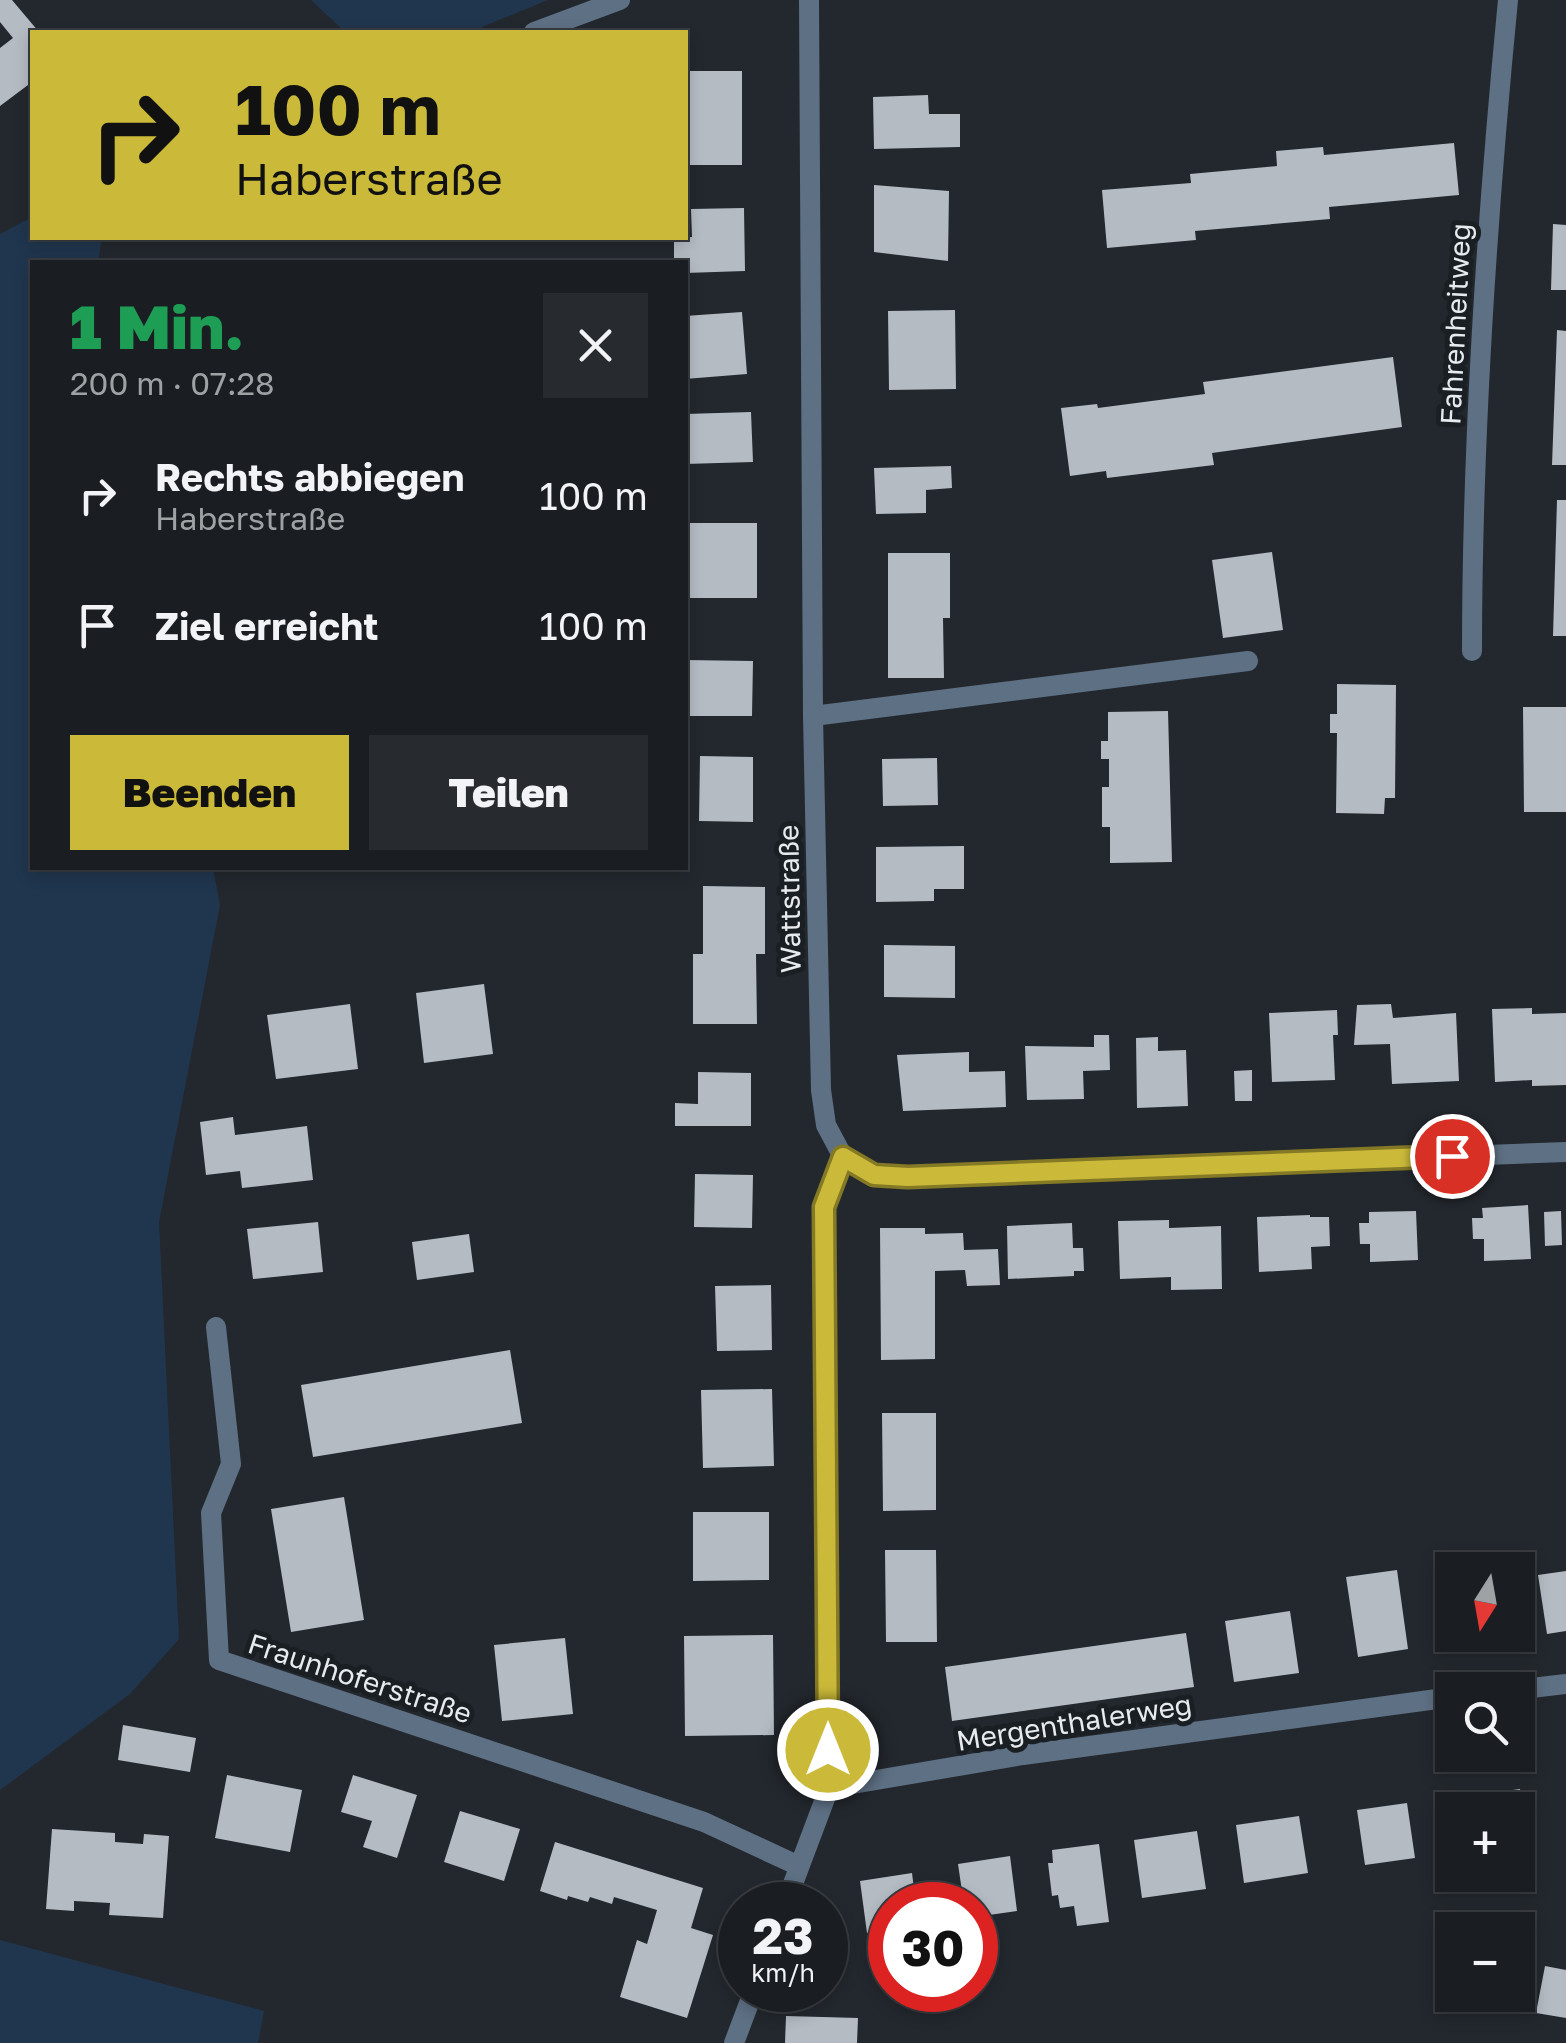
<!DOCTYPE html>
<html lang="de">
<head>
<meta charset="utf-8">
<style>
	:root { --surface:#1a1e22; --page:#272b2f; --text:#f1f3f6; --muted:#9fa2a5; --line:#383c40; --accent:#cbba39 }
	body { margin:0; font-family:"Golos Text",sans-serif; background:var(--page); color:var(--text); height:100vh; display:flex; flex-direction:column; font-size:38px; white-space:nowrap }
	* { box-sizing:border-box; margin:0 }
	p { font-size:32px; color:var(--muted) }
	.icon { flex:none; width:55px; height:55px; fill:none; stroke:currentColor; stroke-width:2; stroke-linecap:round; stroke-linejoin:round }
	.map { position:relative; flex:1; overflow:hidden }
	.drawer { position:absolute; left:30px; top:260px; width:658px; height:610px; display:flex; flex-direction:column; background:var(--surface); border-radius:0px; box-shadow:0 5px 15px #0003,0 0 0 2px var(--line) }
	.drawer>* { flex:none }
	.banner { position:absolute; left:30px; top:30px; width:658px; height:210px; border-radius:0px; box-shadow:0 5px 15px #0003,0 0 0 2px var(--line); background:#cbba39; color:#111; overflow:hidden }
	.needle { width:65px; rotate:191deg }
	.fabs { position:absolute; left:1435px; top:1552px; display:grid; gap:20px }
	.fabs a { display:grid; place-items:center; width:100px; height:100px; border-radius:0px; background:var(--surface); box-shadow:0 5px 15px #0003,0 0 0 2px var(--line); font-size:50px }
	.speed { position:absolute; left:718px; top:1882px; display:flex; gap:20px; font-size:50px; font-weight:700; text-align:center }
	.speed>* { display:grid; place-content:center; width:130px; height:130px; border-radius:50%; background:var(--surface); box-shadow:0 5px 15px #0003,0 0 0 2px var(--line); line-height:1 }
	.speed small { font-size:25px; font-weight:400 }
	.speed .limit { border:15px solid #d22; background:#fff; color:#111 }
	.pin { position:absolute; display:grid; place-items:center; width:85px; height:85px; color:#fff; margin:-42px; border:5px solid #fff; border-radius:50%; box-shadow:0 2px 10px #0007 }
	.me { position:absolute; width:110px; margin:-55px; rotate:0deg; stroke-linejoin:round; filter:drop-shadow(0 0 8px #0008) }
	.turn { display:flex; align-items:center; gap:35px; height:210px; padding:0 40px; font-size:45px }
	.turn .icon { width:130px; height:130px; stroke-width:2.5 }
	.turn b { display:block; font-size:70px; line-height:85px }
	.round { display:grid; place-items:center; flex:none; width:105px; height:105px; border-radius:0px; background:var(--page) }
	.overview { display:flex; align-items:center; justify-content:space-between; height:170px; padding:0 40px }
	h1 { font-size:60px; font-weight:800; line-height:75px; color:#1e9e55 }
	.button { display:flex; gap:20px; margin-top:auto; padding:20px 40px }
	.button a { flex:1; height:115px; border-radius:0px; background:var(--accent); color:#111; font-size:40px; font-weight:800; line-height:115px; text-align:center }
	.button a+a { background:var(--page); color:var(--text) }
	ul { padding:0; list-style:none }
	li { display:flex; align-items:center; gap:30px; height:130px; padding:0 40px }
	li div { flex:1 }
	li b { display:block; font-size:38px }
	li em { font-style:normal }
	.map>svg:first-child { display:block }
	.green { fill:#20364e }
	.building { fill:#b4bbc3 }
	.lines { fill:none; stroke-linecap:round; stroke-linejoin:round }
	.lane { stroke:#5e7084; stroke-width:20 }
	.street { stroke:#5e7084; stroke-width:20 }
	.route-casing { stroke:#847925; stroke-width:25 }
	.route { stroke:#cbba39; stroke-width:18 }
	.labels { text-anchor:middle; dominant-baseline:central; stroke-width:10; stroke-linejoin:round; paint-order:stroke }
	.street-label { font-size:28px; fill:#e7ebee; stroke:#1a1f24 }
</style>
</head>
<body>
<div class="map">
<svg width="1566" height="2043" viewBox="0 0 1566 2043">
	<rect width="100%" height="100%" fill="#23282e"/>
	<path class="green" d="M311,0H548L470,32H345Z
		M32,217V238H102L98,262H32V868H213L220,905L159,1222L179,1639L130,1694L0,1790V234Z
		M0,1940L264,2011L258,2043H0Z"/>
	<path class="building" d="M0,0H12L39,32H32V82L0,106V48L13,38L0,22Z
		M685,71H742V165H685Z
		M928,95L929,114H960V147L874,149L873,97Z
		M1454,143L1459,195L1329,207L1330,219L1195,231L1196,240L1107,248L1102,190L1191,183L1190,174L1277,166L1276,151L1323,147L1324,155Z
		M874,185L949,191L948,261L874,252Z
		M744,208L745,271L685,273V262H674V238L692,237L691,209Z
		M1553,224L1566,225V290H1551Z
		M955,310L956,389L889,390L888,311Z
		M742,312L747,374L685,379V316Z
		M1557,330L1566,331V465H1552Z
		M1393,357L1402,427L1212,453L1214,465L1107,478L1106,471L1070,476L1061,408L1097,404L1098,408L1205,394L1203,382Z
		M751,412L753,462L685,464V414Z
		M951,466L952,488L926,490V513L876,514L874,468Z
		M1557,500H1566V636H1553Z
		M689,523H757V598H689Z
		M1272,552L1283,630L1223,638L1212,560Z
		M888,553H950V618H943L944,678H888Z
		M685,660L753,661L752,716H685Z
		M1337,684L1396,685L1395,798H1385L1384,814L1336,813L1337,733H1330V714H1337Z
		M1523,707H1566V812H1524Z
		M1168,711L1172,862L1110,863V827H1102V787H1109V759H1101V741H1108V712Z
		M700,756L753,757V822L699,821Z
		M937,758L938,805L883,806L882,759Z
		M964,846V889H934V901L876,902V847Z
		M703,886L765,887V954H756L757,1024H693V954H703Z
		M884,945L955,946V998L884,997Z
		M484,984L493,1054L424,1063L416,993Z
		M350,1004L358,1069L276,1079L267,1015Z
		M1391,1004L1393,1018L1456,1013L1459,1081L1392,1084L1390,1044L1354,1045L1357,1005Z
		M1532,1008V1014L1566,1013V1085L1532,1086V1080L1495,1082L1492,1009Z
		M1337,1010L1338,1035H1333L1335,1080L1272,1082L1269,1013Z
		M1094,1035H1109L1110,1070L1083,1071L1084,1099L1027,1100L1025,1046L1094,1047Z
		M1158,1037V1051L1186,1050L1188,1106L1137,1108L1136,1038Z
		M969,1052V1072L1005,1071L1006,1107L903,1111L897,1055Z
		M1252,1070V1101H1235L1234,1071Z
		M698,1072L751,1073V1126H675V1103L698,1104Z
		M233,1117L235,1135L307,1126L313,1180L242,1188L240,1171L206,1175L200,1122Z
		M695,1174L753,1175L752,1228L694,1227Z
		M1528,1205L1531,1259L1484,1261V1239H1473L1472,1218H1483L1482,1208Z
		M1416,1211L1418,1260L1370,1262V1244H1360L1359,1223H1369V1212Z
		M1561,1211L1562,1245L1545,1246L1544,1212Z
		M1310,1215V1217H1329L1330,1246L1311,1247L1312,1269L1259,1272L1257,1217Z
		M1169,1220V1228L1221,1226L1222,1289L1171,1290V1277L1120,1279L1118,1221Z
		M318,1222L323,1272L253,1279L247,1229Z
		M1072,1223L1073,1248H1083L1084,1271H1074V1276L1008,1279L1007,1226Z
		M880,1228H925V1234L963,1233L964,1250L998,1249L1000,1285L967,1286L965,1270L935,1271V1359L881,1360Z
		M469,1234L474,1272L417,1280L412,1242Z
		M771,1285L772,1350L717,1351L715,1286Z
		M510,1350L522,1423L313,1457L301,1385Z
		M772,1389L774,1466L703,1468L701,1390Z
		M882,1413H936V1510L883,1511Z
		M344,1497L364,1620L291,1632L271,1509Z
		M693,1512H769V1580L693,1581Z
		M885,1550H936L937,1642H886Z
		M1397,1570L1408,1649L1358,1657L1346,1577Z
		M1566,1571V1631L1547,1634L1538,1575Z
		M1290,1611L1299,1673L1234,1682L1225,1621Z
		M1186,1633L1194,1687L952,1721L945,1667Z
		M773,1635L774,1735L685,1736L684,1636Z
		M1454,1635H1508L1509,1641L1456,1648Z
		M565,1638L573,1714L502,1721L494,1645Z
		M123,1725L196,1738L190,1772L118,1760Z
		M227,1775L302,1790L290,1852L215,1838Z
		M353,1775L417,1795L397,1858L363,1847L372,1821L341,1812Z
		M1520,1789L1528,1847L1518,1848V1810H1465L1463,1797Z
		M1407,1803L1415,1858L1365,1865L1357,1810Z
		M460,1811L520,1829L504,1881L444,1862Z
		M1299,1816L1308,1873L1244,1883L1236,1825Z
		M52,1829L115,1833V1842L143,1844L144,1834L169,1836L163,1918L109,1915L110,1903L74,1901V1911L46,1909Z
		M1197,1831L1206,1889L1142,1898L1134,1840Z
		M555,1842L703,1888L691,1928L713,1935L687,2018L620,1997L637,1940L647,1944L657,1910L614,1897L612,1904L590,1897L588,1902L568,1896L567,1900L540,1891Z
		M1099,1844L1109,1922L1077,1926L1074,1906L1060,1908L1058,1895L1052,1896L1048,1863H1053L1052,1850Z
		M1010,1856L1017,1911L975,1917V1905H964L958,1864Z
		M912,1873L916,1905H890V1931L867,1933L860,1881Z
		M1545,1966L1566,1970V2018L1536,2013Z
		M786,2016L858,2018L857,2043H785Z"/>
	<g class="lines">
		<path class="lane" d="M813,716L1248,661"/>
		<path class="street" d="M809,0L813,716L821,1090L826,1125L843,1157L824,1207L829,1788
			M534,32L620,0
			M1472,651C1472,434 1487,216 1508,0
			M843,1157L874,1175L909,1177L1566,1152
			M216,1327L231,1464L211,1513L219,1660L704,1822L799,1866
			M1515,1690L1566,1684
			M785,1905L829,1788L1023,1755L1452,1697
			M734,2043L754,1990"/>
	</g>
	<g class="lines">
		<g class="route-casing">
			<path id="route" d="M828,1750L824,1207L843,1157L874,1175L908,1177L1452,1156"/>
		</g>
		<use href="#route" class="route"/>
	</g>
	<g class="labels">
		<g class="street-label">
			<text transform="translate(1455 324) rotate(-87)">Fahrenheitweg</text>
			<text transform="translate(789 899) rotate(-91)">Wattstraße</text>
			<text transform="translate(360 1678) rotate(18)">Fraunhoferstraße</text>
			<text transform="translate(1074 1722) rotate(-9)">Mergenthalerweg</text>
		</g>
	</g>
</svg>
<div class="fabs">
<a><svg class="needle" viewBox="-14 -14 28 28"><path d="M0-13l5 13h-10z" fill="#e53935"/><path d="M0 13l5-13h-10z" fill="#9fa2a5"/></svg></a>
<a><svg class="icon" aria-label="search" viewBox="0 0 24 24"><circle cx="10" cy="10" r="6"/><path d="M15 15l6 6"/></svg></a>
<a>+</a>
<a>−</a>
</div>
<div class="speed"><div>23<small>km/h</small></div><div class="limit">30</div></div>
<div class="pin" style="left:1452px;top:1156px;background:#d93025"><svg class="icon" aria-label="arrive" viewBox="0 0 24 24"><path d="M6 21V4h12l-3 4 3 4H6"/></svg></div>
<svg class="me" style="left:828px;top:1750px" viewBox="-20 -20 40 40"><circle r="17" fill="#cbba39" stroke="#fff" stroke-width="3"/><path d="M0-11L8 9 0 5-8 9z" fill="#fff"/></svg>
<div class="banner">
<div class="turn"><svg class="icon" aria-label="right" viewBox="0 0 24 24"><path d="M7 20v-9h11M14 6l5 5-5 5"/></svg><div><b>100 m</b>Haberstraße</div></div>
</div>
<section class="drawer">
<div class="overview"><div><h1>1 Min.</h1><p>200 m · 07:28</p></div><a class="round"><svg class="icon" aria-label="close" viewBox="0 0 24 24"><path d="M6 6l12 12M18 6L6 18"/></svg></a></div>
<ul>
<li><svg class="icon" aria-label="right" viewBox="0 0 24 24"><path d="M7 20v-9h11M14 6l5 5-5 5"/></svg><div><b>Rechts abbiegen</b><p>Haberstraße</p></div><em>100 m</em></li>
<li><svg class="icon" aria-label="arrive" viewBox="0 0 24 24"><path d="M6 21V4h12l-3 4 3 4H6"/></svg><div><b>Ziel erreicht</b></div><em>100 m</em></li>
</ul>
<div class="button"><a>Beenden</a><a>Teilen</a></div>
</section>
</div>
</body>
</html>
